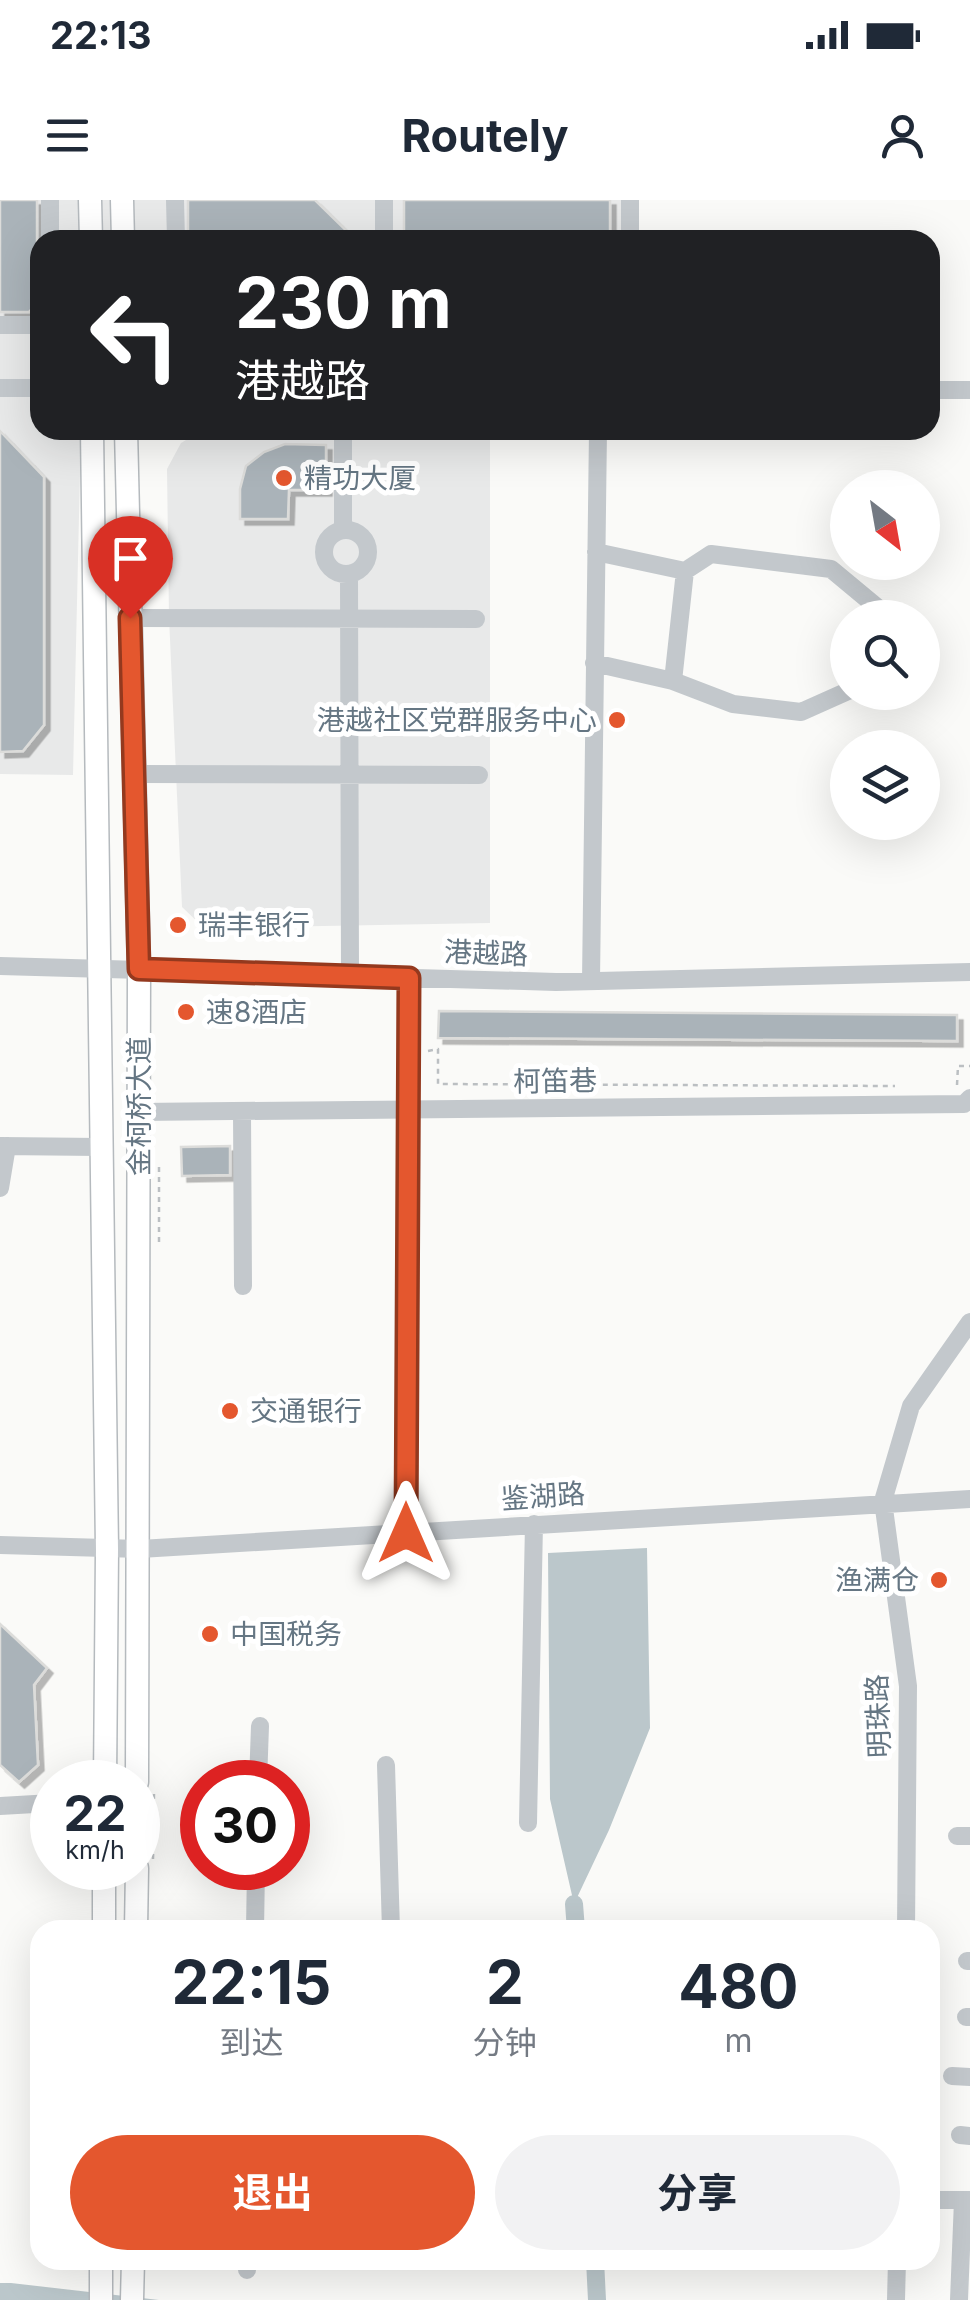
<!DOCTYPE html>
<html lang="zh">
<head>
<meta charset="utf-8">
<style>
	:root { --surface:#fff; --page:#f2f2f3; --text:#1f2937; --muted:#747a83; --accent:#e4572e }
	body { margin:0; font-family:Inter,"Noto Sans SC",sans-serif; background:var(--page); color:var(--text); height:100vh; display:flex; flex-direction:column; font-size:38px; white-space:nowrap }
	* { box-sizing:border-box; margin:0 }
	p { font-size:32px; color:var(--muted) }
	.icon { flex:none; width:55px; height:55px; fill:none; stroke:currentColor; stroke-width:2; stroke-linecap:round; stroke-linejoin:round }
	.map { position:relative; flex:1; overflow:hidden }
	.details { position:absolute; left:30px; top:1720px; width:910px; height:350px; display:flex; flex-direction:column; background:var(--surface); border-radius:30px; box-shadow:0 10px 40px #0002 }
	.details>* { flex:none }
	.top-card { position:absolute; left:30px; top:30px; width:910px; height:210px; border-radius:30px; box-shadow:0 10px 40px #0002; background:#202124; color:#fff; overflow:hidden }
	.needle { width:65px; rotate:149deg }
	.fabs { position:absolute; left:830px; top:270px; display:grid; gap:20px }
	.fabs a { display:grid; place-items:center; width:110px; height:110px; border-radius:50%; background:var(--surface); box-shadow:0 10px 40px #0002; font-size:50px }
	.speed { position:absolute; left:30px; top:1560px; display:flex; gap:20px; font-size:50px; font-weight:700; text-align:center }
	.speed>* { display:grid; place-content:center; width:130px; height:130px; border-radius:50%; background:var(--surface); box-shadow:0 10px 40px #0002; line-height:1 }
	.speed small { font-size:25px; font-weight:400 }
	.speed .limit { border:15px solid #d22; background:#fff; color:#111 }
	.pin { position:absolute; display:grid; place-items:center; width:85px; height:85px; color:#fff; margin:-102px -42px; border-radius:50% 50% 50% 0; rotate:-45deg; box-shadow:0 0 10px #0007 }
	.pin .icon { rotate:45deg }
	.me { position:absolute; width:110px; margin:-55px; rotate:0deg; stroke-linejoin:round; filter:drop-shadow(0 0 8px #0008) }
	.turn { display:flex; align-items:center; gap:35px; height:210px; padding:0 40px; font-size:45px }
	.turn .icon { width:130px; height:130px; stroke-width:2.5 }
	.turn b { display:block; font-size:70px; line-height:85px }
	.eta { display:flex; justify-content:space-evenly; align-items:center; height:170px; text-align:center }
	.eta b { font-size:60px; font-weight:700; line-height:70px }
	.cta { display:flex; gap:20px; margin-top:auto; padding:20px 40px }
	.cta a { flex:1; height:115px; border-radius:60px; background:var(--accent); color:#fff; font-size:40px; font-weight:700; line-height:115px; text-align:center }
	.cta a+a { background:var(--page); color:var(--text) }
	.status { display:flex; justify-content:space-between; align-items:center; height:70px; padding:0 50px; background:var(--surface); direction:ltr }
	.status svg { height:28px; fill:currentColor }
	header { display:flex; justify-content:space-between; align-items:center; height:130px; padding:0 40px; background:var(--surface); font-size:45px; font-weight:700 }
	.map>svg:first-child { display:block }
	.built { fill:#e8e9e9 }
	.water { fill:#bbc7cb }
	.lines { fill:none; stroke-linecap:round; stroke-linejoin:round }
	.canal { stroke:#bbc7cb; stroke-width:18 }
	.building { fill:#aab3b9; stroke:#dcdcda; stroke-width:2.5; filter:url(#shadow) }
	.major-casing { stroke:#b5babe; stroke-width:25 }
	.path { stroke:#bbbfc2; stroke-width:2.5; stroke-dasharray:5 5; stroke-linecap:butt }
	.minor { stroke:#c3c8cc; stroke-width:18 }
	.major { stroke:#fff; stroke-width:22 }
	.route-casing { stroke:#94391e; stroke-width:25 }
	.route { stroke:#e4572e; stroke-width:18 }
	.poi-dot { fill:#e4572e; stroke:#fff; stroke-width:4 }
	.labels { text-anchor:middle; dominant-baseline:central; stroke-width:10; stroke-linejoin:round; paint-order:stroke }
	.poi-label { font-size:28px; fill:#657683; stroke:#fff; text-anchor:start }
	.street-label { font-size:28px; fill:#657683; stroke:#fff }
</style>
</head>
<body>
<div class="status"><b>22:13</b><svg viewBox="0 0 49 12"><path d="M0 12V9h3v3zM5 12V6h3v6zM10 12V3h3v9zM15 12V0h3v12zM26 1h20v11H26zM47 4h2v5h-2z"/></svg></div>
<header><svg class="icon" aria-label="menu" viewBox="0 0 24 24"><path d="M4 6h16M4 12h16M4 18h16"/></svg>Routely<svg class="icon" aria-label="person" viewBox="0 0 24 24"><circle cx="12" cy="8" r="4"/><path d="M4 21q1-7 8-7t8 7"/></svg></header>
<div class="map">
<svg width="970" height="2100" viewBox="0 0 970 2100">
	<defs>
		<filter id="shadow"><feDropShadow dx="5.5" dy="5.5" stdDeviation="0" flood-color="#0004"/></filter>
	</defs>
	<rect width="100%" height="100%" fill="#fafaf8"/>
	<path class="built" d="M0,0H628V40H40V230H81L73,575L0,574Z
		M203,230H490V723L204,728L182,707L169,417L167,269L181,243Z"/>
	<path class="water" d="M647,1348L650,1528L609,1630L574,1704L550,1599L548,1353Z
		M0,2083H11L159,2100H0Z"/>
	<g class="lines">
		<path class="canal" d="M574,1704L576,1730
			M595,2060L597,2100"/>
	</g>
	<path class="building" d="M0,0H37V104L29,112H0Z
		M188,0H315L356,40H188Z
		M404,0H610V40H404Z
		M0,231L44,277V525L23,551L0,552Z
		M285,244L326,245V290H289L288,319H240V289L246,266L264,252Z
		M439,811L957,815V841L438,838Z
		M230,946V975L182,976L181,947Z
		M0,1424L47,1468L34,1485L38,1565L19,1582L0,1565Z"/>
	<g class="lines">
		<g class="major-casing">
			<path id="major" d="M90,0L91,40
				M122,0L123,40
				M92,230L107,1350L105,1582
				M126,230L139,769L137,1582
				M104,1730V1668
				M136,1730L137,1668
				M101,2100V2060
				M132,2100L133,2060"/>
		</g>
		<path class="path" d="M428,851L438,849V884L895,886
			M957,885L958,866H970
			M159,1042V965
			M153,1659L154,1592"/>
		<path class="minor" d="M50,0V40
			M175,0L176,40
			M630,0V40
			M384,40V0
			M0,125H34L40,119
			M0,188H40
			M930,190H970
			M343,230V329
			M324 352a22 22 0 1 1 44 0a22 22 0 1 1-44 0Z
			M596,352L685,371L711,354L831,369L890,418
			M349,376L350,776
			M130,418L476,419
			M594,463L673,481L733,504L801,512L848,491
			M673,481L685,371
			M134,574L479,575
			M0,766L556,782L970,772
			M591,781L598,230
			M139,912L964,904L970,898
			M242,912L243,1086
			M0,946L100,947
			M0,988L7,946
			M406,1333L409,778
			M0,1345L140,1349L970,1299
			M386,1565L391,1730
			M258,1582L260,1526
			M0,1606L52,1603
			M528,1623L534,1324
			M957,1636H970
			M255,1730L256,1668
			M906,1730L908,1486L883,1301L911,1206L970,1122
			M967,1761H970
			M966,1817H970
			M952,1876L970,1877
			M960,1935L970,1936
			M930,2000H970
			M247,2070V2060
			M896,2100L897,2060
			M959,2100L963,2000"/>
		<use href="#major" class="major"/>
	</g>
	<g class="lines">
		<g class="route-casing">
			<path id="route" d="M130,418L139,769L409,778L406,1333"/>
		</g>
		<use href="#route" class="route"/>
	</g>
	<g class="poi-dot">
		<circle cx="284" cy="278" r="10"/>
		<circle cx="617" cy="520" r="10"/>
		<circle cx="178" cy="725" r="10"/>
		<circle cx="186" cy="812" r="10"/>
		<circle cx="230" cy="1211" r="10"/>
		<circle cx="939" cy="1380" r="10"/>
		<circle cx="210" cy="1434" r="10"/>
	</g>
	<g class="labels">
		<g class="poi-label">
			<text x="304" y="278">精功大厦</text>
			<text x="597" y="520" text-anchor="end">港越社区党群服务中心</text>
			<text x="198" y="725">瑞丰银行</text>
			<text x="206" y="812">速8酒店</text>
			<text x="250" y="1211">交通银行</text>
			<text x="919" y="1380" text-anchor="end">渔满仓</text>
			<text x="230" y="1434">中国税务</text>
		</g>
		<g class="street-label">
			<text transform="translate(486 753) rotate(2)">港越路</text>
			<text transform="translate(555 881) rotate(-1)">柯笛巷</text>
			<text transform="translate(139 906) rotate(-90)">金柯桥大道</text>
			<text transform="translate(543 1296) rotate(-4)">鉴湖路</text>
			<text transform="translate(878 1516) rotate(-92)">明珠路</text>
		</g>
	</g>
</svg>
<div class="fabs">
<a><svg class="needle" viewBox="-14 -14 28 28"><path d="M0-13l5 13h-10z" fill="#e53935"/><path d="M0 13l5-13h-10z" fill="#747a83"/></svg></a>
<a><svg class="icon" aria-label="search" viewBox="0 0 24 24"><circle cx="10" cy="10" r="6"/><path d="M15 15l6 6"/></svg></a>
<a><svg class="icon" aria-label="layers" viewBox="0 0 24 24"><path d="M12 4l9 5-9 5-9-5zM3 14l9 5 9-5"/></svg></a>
</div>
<div class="speed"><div>22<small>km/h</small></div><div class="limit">30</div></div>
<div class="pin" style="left:130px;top:418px;background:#d93025"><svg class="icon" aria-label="arrive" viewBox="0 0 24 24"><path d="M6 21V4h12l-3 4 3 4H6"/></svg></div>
<svg class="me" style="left:406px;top:1333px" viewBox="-20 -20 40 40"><path d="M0-17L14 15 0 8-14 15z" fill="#e4572e" stroke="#fff" stroke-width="4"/></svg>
<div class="top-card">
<div class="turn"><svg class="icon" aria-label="left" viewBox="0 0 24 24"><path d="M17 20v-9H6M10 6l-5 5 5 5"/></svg><div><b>230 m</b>港越路</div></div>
</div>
<section class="details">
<div class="eta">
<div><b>22:15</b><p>到达</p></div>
<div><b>2</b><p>分钟</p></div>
<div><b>480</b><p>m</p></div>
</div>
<div class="cta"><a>退出</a><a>分享</a></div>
</section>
</div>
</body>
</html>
